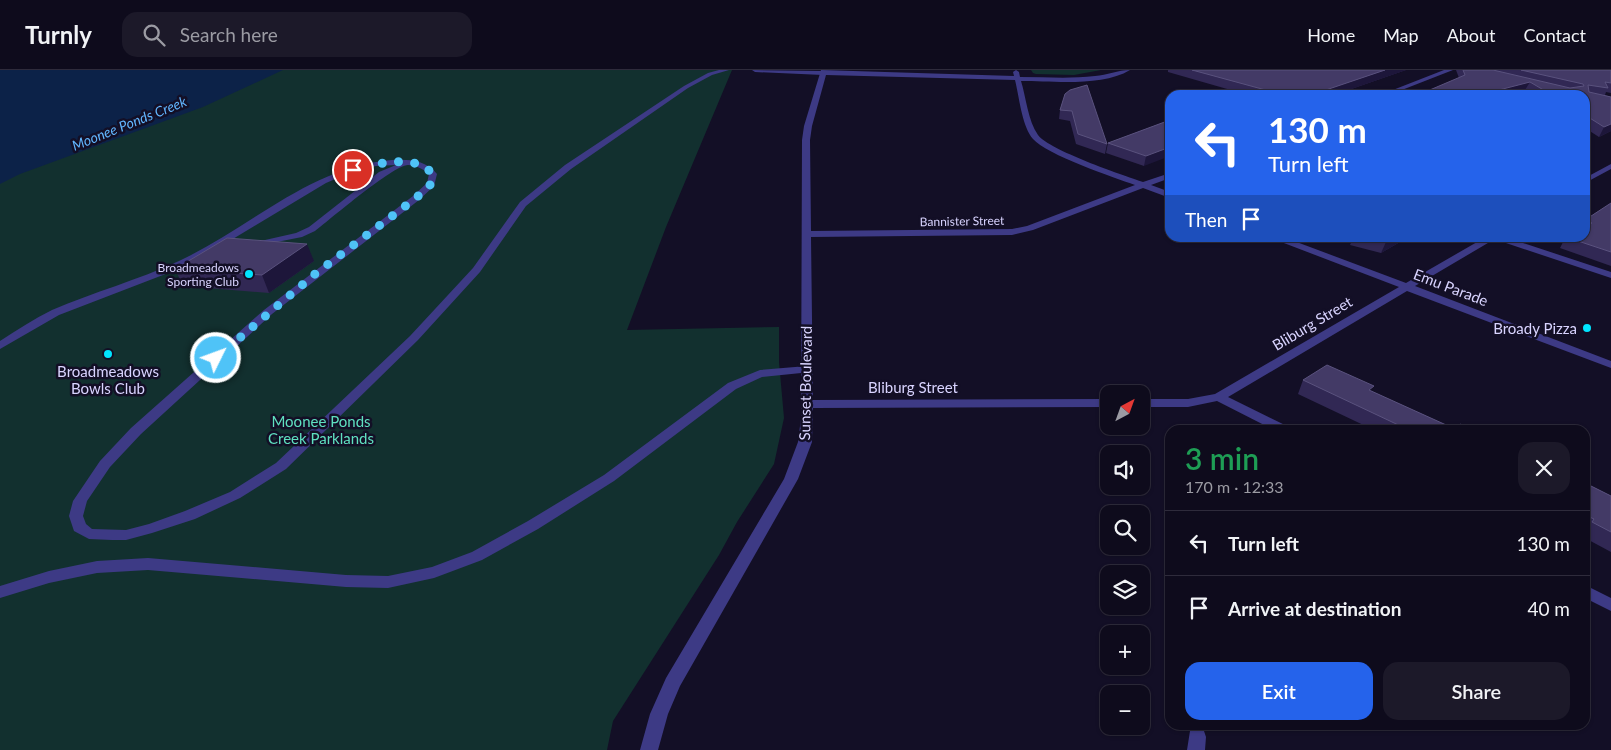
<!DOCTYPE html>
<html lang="en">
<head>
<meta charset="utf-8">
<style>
	:root { --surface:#0e0b1c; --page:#1c1929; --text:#f1f3f6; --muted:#9b9ba3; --line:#2e2b3b; --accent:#2563eb }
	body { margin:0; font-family:Lato,sans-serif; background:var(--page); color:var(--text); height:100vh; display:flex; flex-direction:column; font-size:19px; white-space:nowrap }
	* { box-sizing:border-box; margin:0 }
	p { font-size:16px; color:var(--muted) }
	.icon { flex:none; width:28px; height:28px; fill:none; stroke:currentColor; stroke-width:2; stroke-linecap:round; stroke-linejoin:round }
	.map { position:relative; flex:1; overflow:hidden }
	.side { position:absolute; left:1165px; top:355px; width:425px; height:305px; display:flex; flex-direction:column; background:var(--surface); border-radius:15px; box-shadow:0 1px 4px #0004,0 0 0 1px var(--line) }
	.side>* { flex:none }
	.top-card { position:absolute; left:1165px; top:20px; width:425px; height:152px; border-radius:15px; box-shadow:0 1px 4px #0004,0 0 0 1px var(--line); background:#2563eb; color:#fff; overflow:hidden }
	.needle { width:32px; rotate:41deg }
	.controls { position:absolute; left:1100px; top:315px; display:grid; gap:10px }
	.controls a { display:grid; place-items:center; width:50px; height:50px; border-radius:10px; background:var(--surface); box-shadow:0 1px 4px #0004,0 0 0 1px var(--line); font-size:25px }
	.pin { position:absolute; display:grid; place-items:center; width:42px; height:42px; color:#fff; margin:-21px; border:2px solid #fff; border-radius:50%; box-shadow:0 1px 5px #0007 }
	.me { position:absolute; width:55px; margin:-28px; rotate:48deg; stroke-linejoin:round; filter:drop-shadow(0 0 4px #0008) }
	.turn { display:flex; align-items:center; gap:18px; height:105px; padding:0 20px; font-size:22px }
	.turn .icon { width:65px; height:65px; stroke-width:2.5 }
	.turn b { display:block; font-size:35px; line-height:42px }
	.then { display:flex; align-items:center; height:48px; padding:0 20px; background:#0003; gap:10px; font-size:19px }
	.round { display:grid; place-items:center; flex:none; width:52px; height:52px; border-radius:15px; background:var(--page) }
	.head { display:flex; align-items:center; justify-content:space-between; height:85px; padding:0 20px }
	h1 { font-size:30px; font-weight:600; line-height:38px; color:#1e9e55 }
	.cta { display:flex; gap:10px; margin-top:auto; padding:10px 20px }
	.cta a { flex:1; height:58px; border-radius:15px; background:var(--accent); color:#fff; font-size:20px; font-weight:600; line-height:58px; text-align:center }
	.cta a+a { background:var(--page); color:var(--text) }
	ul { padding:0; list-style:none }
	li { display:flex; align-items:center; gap:15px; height:65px; padding:0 20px; border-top:1px solid var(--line) }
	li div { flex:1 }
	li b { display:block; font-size:19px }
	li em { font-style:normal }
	header { display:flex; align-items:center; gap:30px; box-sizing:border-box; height:70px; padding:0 25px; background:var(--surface); border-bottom:1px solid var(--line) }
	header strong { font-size:24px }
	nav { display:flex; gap:28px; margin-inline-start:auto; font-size:18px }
	.search { width:350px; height:45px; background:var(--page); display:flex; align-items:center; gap:12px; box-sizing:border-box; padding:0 18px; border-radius:15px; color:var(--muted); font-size:19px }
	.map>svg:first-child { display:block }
	.green { fill:#12302f }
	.water { fill:#0c2248 }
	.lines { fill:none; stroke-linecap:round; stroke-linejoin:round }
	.lane { fill:#3d3a85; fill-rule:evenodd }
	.street { fill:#3d3a85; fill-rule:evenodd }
	.wall { fill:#312854 }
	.shaded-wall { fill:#1d163a }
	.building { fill:#433a66; stroke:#5a527e }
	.route { stroke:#4fc3f7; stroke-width:9; stroke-dasharray:0 16.2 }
	.poi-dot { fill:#00e5ff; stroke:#130f26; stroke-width:2 }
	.labels { text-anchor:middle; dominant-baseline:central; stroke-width:5; stroke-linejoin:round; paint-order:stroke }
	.far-street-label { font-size:12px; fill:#d9d4ff; stroke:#130f26 }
	.far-poi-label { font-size:12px; fill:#d9d4ff; stroke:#130f26; text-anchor:end }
	.far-water-label { font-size:14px; font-style:italic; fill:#62b6ff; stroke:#130f26 }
	.street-label { font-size:15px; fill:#d9d4ff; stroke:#130f26 }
	.poi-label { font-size:15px; fill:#d9d4ff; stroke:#130f26; text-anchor:end }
	.park-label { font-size:15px; fill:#5fe0c0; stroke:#130f26 }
</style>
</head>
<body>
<header>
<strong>Turnly</strong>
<div class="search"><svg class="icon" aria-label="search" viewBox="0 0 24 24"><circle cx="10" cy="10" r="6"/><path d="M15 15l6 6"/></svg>Search here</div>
<nav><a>Home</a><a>Map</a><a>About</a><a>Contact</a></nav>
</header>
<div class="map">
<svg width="1611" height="680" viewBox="0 0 1611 680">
	<rect width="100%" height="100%" fill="#130f26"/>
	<path class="green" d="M0,0H732L666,157L627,260L779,257V292L784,348L774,394L737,452L719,485L613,651L607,680H0Z
		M1031,0H1101L1074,5L1036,4L1033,3Z"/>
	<path class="water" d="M0,0H283L203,37L20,104L0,114Z"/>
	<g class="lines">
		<path class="lane" d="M719,0H729L712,5L688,18L571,99L526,136L480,202L418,270L286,399L240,428L195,449L152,463L126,470H112L89,469L74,461L69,446L73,431L100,391L131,358L264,240L413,126L427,113L429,104C423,99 416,95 408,95C392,96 332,148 315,161L302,167L252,177V173L296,163L309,157L379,102L396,95L376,96L352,102L326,113L203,187L163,205L59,245L0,279V271C17,260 34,249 52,240C94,222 138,210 179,191C250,158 311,96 392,90C409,89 426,90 437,104L434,116L419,130L272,244L141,364L110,397L87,431L83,446L86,454L92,459L126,460L149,454L185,441L230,422L276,393L410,266L473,198L520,132L565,95L684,16L708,3Z
			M752,0L823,1L826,3L823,5L755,2Z
			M1496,168H1508L1611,202V208L1497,170Z
			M807,296L811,298L813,300L811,302L762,307L736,319L614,411L538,459L482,490L434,508L388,518L346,517L148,500L97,503L49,513L0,528V516L49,501L97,491L148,488L346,505L388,506L432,497L472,482L528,451L604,405L728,313L760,300Z"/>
		<path class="street" d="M821,0L1014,6L1013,2L1016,0L1019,2L1020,7C1045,7 1070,9 1095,6C1107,5 1118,0 1130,0C1102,17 1053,11 1021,11C1026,27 1028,51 1038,65C1049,80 1122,105 1143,112L1170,103V108L1151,115L1170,122V128L1143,118L1033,160L1012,165L811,167L813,330L1109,329V337L813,338L812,372L798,409L680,616L668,644L658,680H640L650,644L666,608L784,409L798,372L801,348L802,70L804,56ZM826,5L1015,10C1019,26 1022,57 1033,69C1047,85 1113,107 1135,115L1027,156L1012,159L811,161L810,70L812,56Z
			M1444,0H1453L1389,25H1380Z
			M1611,94V99L1585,113V108Z
			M1275,168H1286L1406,213L1484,168H1494L1493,170L1415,216L1611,291V298L1407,221L1228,327L1289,357L1290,360H1274L1217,331L1188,337H1141V329H1188L1215,324L1399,217L1276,170Z
			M1585,515L1611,528V541L1585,528Z
			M1197,659L1204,661L1206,667L1205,680H1187L1190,661Z"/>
	</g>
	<path class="wall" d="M1168,0H1406L1334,25H1248L1168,2Z
		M1456,0H1611V23L1606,22L1605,25L1611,27V61L1599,67L1585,58V25H1533L1525,20L1459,8Z
		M1065,24L1107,74L1105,84L1076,74L1070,51L1059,49L1060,40Z
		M1170,50L1144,96L1106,83L1108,73Z
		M1611,133V196L1560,178L1565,168H1585V150Z
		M1353,168H1407L1381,183L1350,175Z
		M314,191L269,223L183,216L175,199Z
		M1303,310L1371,321L1455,359L1471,360H1374L1298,324Z
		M1585,413L1611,426V482L1585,468Z"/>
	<path class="shaded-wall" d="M1385,0H1406L1334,25H1311Z
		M1530,12L1525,20L1509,25H1489L1499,20Z
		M1611,54V61L1599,67L1604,57Z
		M1170,77V86L1144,96L1146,86Z
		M1393,168H1407L1381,183L1386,172Z
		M307,174L314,191L269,223L262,205Z"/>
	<path class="building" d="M1192,0H1385L1311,25H1284Z
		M1463,0H1493L1570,18L1584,16L1583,14L1521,0H1611V13L1605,12L1608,18L1588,15L1589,22L1611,27V54L1604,57L1585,45V25H1552L1530,12L1499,20L1489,25H1418L1465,5Z
		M1087,15L1107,74L1078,64L1072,41L1060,40L1065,24L1070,20Z
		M1170,50V77L1146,86L1108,73Z
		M1611,133V182L1569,168H1585V156L1592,153L1585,151V150Z
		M227,168L307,174L262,205L175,199Z
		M1371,168H1393L1386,172Z
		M1327,295L1374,316L1369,320L1455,359L1460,354L1471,360H1409L1303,310Z
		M1585,413L1611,426V462L1592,452L1594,449L1585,445Z"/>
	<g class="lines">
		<path class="route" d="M216,288L315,204L416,128L431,114L432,104C418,83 374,94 353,100"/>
	</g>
	<g class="poi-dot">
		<circle cx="249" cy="204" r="5"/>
		<circle cx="1587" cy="258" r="5"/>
		<circle cx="108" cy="284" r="5"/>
	</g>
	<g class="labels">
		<g class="far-street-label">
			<text transform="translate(962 151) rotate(-1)">Bannister Street</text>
		</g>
		<g class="far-poi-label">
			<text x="239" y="197">Broadmeadows<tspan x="239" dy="14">Sporting Club</tspan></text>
		</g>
		<g class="far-water-label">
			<text transform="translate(129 53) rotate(-22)">Moonee Ponds Creek</text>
		</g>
		<g class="street-label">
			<text transform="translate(1451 217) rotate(21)">Emu Parade</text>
			<text transform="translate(1312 253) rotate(-31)">Bliburg Street</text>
			<text transform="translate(805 313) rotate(-89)">Sunset Boulevard</text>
			<text x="913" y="317">Bliburg Street</text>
		</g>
		<g class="poi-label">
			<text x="1577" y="258">Broady Pizza</text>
			<text x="108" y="301" text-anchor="middle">Broadmeadows<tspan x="108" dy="17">Bowls Club</tspan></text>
		</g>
		<g class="park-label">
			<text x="321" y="351">Moonee Ponds<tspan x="321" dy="17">Creek Parklands</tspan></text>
		</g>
	</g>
</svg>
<div class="controls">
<a><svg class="needle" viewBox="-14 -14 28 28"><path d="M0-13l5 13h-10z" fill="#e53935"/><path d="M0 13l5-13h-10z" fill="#9b9ba3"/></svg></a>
<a><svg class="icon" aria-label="sound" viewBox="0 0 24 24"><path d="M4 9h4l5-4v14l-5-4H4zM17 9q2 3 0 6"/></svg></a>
<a><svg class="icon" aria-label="search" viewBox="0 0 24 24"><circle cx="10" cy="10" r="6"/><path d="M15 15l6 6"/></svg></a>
<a><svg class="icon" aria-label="layers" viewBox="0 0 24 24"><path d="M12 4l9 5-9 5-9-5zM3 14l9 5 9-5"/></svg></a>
<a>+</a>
<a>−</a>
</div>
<div class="pin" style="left:353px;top:100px;background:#d93025"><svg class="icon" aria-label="arrive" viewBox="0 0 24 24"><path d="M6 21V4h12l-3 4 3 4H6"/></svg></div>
<svg class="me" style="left:216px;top:288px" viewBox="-20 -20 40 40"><circle r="17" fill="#4fc3f7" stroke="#fff" stroke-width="3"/><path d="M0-11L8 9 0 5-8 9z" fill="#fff"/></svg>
<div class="top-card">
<div class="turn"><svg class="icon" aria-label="left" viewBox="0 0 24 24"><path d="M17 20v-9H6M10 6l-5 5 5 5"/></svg><div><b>130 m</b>Turn left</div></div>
<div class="then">Then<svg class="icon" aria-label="arrive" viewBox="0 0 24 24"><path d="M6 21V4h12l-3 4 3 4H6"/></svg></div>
</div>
<section class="side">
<div class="head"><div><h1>3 min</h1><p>170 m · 12:33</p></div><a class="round"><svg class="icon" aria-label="close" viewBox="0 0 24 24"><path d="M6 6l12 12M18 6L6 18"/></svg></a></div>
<ul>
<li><svg class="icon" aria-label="left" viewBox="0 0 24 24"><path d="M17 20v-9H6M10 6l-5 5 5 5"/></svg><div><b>Turn left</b></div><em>130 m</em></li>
<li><svg class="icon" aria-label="arrive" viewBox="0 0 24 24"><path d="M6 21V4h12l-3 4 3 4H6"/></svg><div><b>Arrive at destination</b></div><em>40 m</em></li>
</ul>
<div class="cta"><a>Exit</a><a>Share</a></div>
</section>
</div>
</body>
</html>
